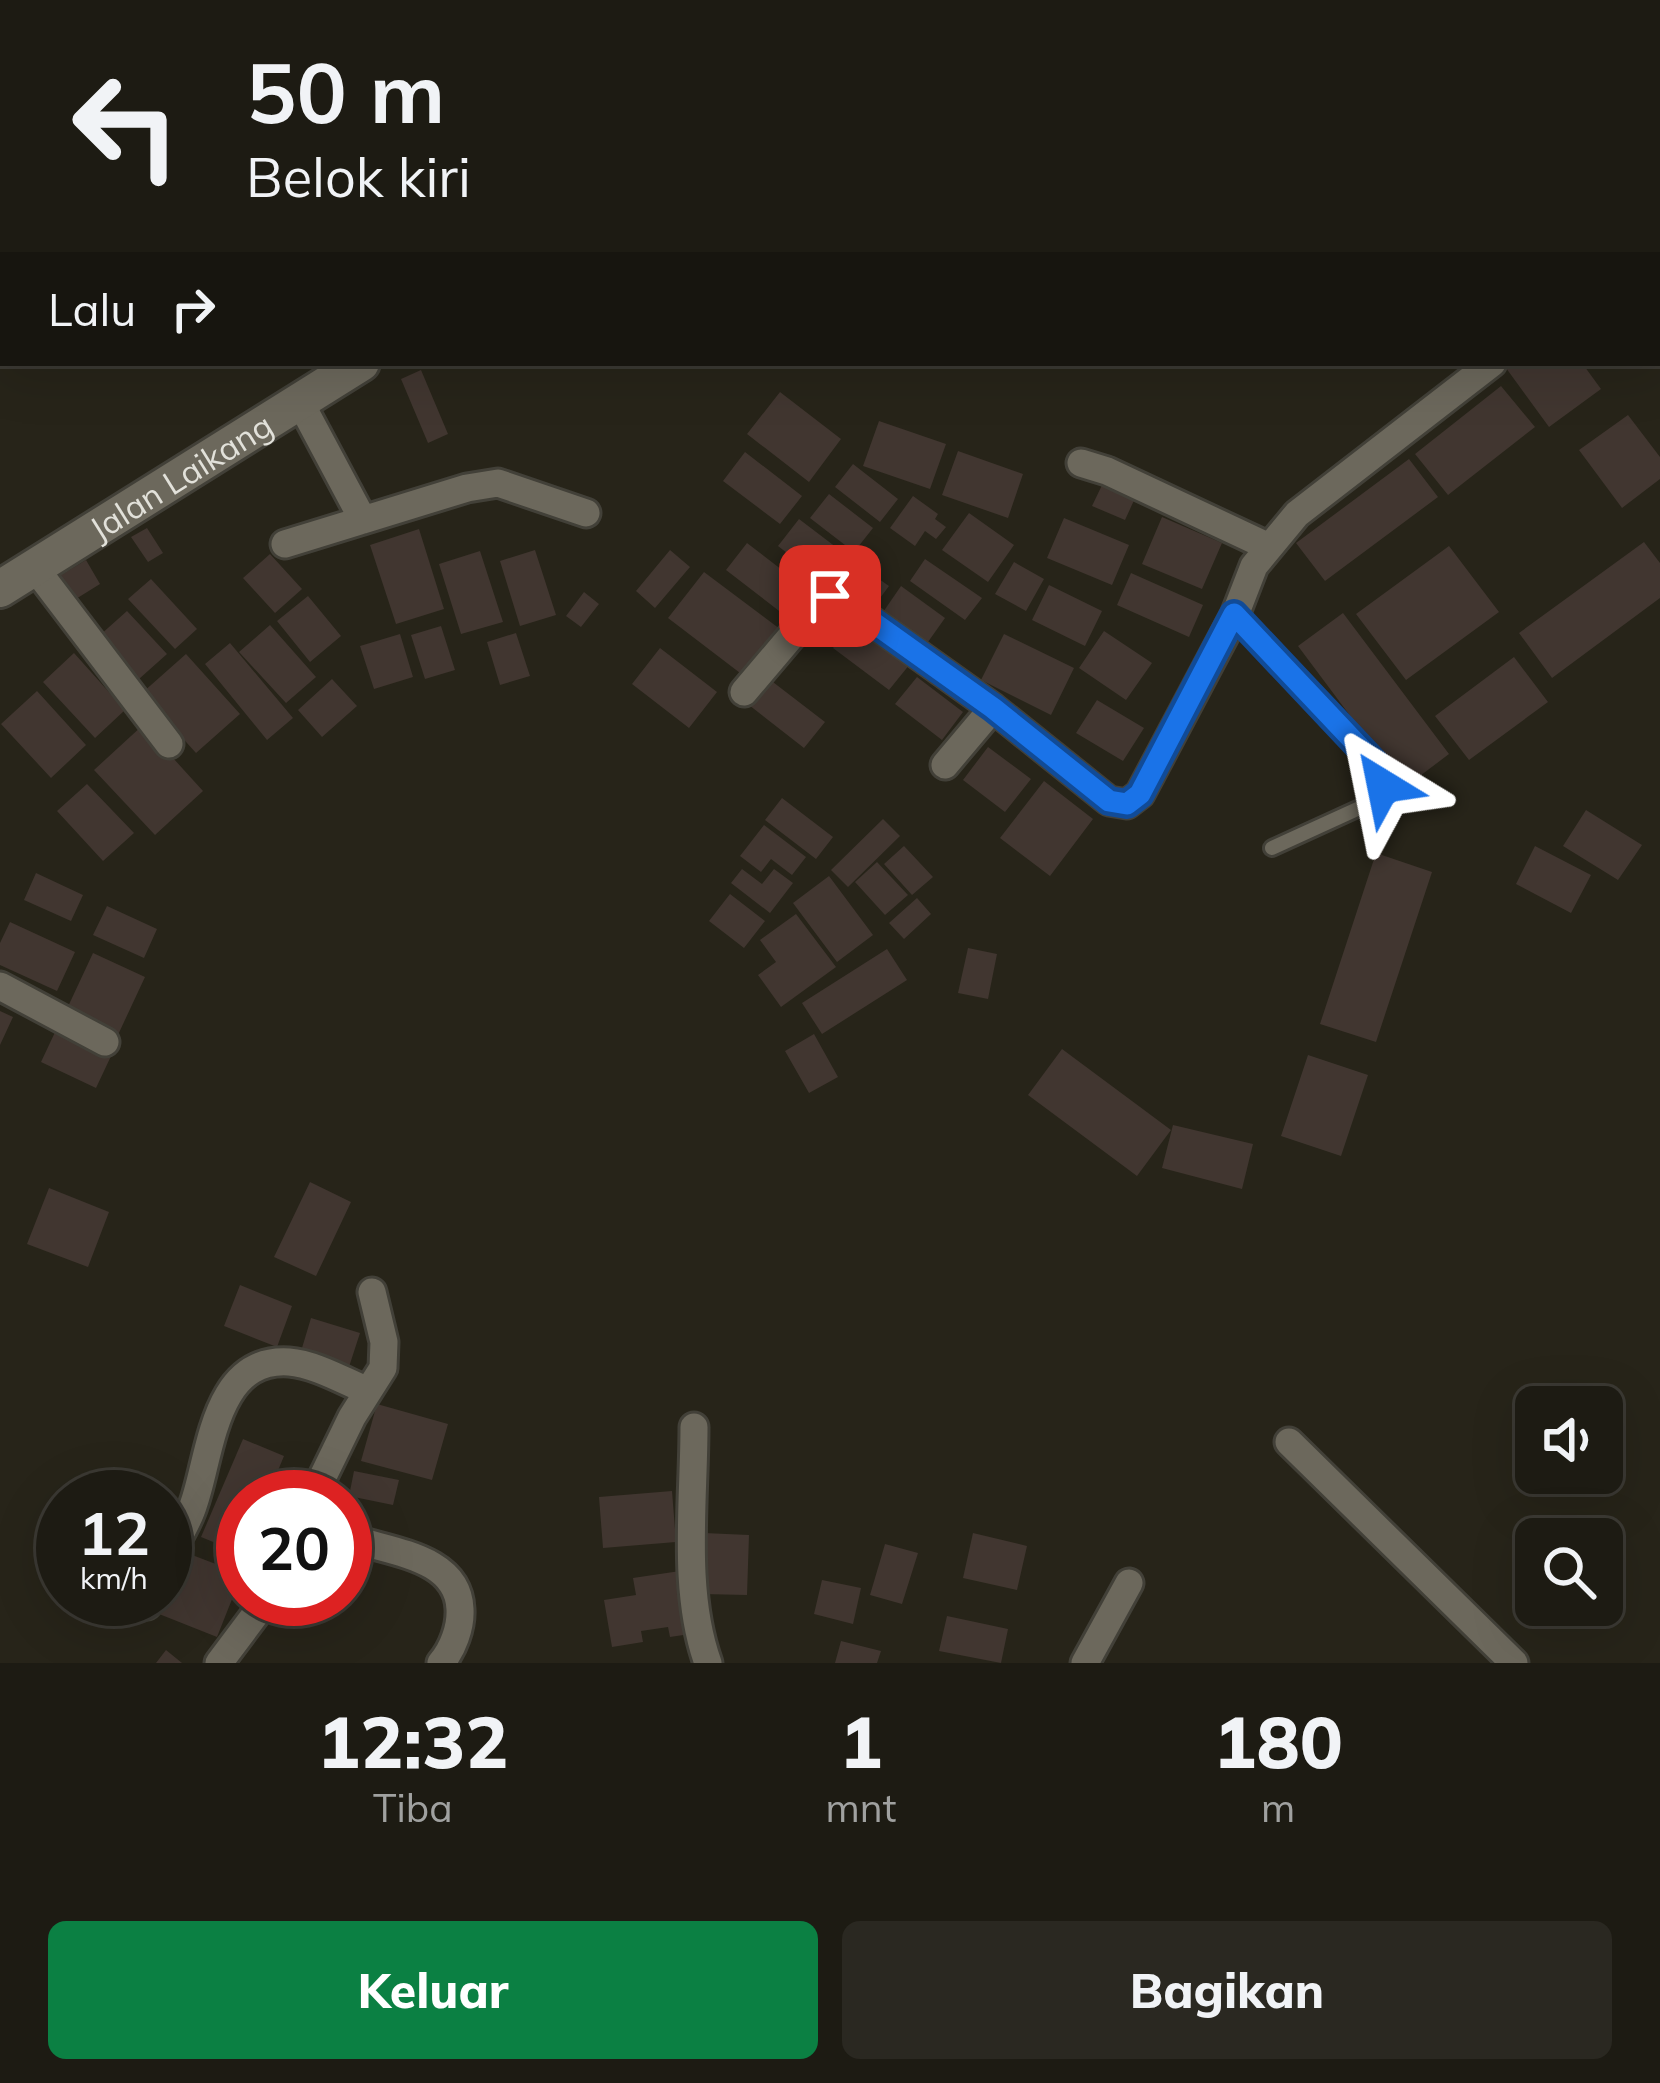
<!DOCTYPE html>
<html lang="id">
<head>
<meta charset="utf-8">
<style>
	:root { --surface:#1d1b13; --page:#2a2821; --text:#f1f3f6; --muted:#a0a1a0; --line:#3b3933; --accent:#0b8043 }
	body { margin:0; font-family:Mulish,sans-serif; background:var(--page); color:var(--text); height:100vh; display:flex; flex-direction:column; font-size:45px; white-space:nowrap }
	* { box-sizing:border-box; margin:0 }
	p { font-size:39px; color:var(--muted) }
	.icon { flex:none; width:66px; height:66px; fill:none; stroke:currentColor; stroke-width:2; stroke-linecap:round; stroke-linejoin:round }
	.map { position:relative; height:1663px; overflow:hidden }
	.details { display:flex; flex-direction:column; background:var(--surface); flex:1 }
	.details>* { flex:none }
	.banner { position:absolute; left:0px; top:0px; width:1662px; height:366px; box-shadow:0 12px 48px #0002,0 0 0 3px var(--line); background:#1d1b13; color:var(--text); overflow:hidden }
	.tools { position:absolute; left:1515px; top:1386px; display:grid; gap:24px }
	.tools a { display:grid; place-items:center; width:108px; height:108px; border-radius:18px; background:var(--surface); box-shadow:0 12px 48px #0002,0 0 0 3px var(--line); font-size:60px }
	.speed { position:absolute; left:36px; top:1470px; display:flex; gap:24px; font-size:60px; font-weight:700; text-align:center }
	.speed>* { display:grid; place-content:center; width:156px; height:156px; border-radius:50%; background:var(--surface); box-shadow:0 12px 48px #0002,0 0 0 3px var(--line); line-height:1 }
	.speed small { font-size:30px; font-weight:400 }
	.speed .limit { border:18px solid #d22; background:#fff; color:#111 }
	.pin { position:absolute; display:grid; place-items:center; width:102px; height:102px; color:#fff; margin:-51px; border-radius:24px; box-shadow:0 6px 18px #0006 }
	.me { position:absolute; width:132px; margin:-66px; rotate:325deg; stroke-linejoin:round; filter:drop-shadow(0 0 9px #0008) }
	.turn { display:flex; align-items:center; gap:42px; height:252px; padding:0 48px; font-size:54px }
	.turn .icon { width:156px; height:156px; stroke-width:2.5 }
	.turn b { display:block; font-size:84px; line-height:102px }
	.then { display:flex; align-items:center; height:114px; padding:0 48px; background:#0003; gap:24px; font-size:45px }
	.eta { display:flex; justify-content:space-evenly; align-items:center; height:204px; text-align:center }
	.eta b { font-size:72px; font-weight:800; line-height:84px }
	.cta { display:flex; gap:24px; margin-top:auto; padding:24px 48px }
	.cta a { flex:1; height:138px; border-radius:18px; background:var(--accent); color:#fff; font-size:48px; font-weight:800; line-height:138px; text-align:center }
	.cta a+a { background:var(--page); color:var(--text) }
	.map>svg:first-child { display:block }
	.building { fill:#413630 }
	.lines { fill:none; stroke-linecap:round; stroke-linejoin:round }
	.lane-casing { stroke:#424038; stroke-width:20 }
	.street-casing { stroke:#424038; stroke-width:33 }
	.secondary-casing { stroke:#424038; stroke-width:42 }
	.lane { stroke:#6c685c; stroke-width:14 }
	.street { stroke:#6c685c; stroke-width:27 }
	.secondary { stroke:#6c685c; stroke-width:36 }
	.route-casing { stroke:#114b97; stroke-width:30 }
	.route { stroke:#1a73e8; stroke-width:21 }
	.labels { text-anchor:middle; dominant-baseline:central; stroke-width:12; stroke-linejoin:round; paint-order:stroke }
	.street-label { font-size:33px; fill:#e2e1da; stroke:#0e0d09 }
</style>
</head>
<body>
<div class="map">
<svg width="1660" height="1663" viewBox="0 0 1660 1663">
	<rect width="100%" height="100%" fill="#272419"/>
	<path class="building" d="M1512,363H1582L1601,389L1549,427L1506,368Z
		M421,370L448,434L428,443L401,379Z
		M1501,386L1535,427L1448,495L1415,454Z
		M780,392L841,439L809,482L747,434Z
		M1628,415L1660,457V479L1622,508L1579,450Z
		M879,421L946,444L930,489L863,466Z
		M958,451L1023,474L1008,518L942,495Z
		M745,452L802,496L780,524L723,481Z
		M1409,459L1438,497L1325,581L1296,543Z
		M853,464L898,499L880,522L835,487Z
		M1104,481L1136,496L1125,520L1092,506Z
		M829,494L873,528L854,552L810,518Z
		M913,496L938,514L935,519L946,527L936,539L925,531L915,546L890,528Z
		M969,513L1014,545L988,582L942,550Z
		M1162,517L1222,543L1202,589L1142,564Z
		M1064,518L1129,545L1112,585L1047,558Z
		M799,519L849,557L828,585L778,546Z
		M147,528L163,553L148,562L131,537Z
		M419,529L444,609L396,624L370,545Z
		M1644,542L1660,563V598L1552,678L1519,633Z
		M747,543L786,573L791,567L818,588L792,621L726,570Z
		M1449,546L1499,612L1406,680L1356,614Z
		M535,550L556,615L520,626L500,561Z
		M670,550L690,567L655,608L636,591Z
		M480,551L503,622L461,634L439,564Z
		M270,554L302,589L275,613L243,578Z
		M925,559L982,598L965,620L910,581Z
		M86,560L100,584L71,602L56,578Z
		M1014,562L1044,579L1026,611L995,594Z
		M856,563L889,586L869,613L837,590Z
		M704,572L780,629L744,676L668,618Z
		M1131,573L1203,605L1189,637L1117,605Z
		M151,579L197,629L175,649L128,599Z
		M1049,585L1102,611L1085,646L1032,620Z
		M901,586L945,618L923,649L879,618Z
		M584,592L599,604L581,627L566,616Z
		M308,596L341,636L310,662L277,621Z
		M127,611L167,654L139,679L99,636Z
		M1343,613L1449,754L1404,788L1298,646Z
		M854,621L910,664L889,690L833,648Z
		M270,625L316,677L286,703L239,652Z
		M441,626L455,670L425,679L411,635Z
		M1104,631L1152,663L1126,700L1079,668Z
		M516,633L530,676L500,685L487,642Z
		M400,634L413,677L374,689L360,646Z
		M1004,634L1074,668L1051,715L981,680Z
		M230,643L293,718L267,740L205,664Z
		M660,648L717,692L689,728L632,684Z
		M74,653L125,710L95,738L43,682Z
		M186,654L240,714L196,753L142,693Z
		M1514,657L1548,702L1469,760L1435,716Z
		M917,677L963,712L942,740L895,704Z
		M332,679L357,706L322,737L298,710Z
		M769,679L825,722L804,748L749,705Z
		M37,691L86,745L51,778L1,724Z
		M1097,700L1144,728L1123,761L1076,733Z
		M143,725L203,791L155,835L94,770Z
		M988,747L1031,779L1005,812L963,780Z
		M1044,781L1093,819L1050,876L1000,838Z
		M87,784L134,833L103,861L57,811Z
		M782,798L833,837L816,859L765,820Z
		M1586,810L1642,845L1618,880L1563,846Z
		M883,819L900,836L848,887L831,870Z
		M764,825L806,857L792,875L771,859L761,872L740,856Z
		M904,846L933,877L912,895L884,864Z
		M1535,846L1591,875L1571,913L1516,884Z
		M1376,853L1432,872L1376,1042L1320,1024Z
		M877,862L908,895L885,915L855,882Z
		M742,869L762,884L774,869L793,883L770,913L731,883Z
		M36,873L83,895L71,921L24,900Z
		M829,876L873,935L837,962L793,903Z
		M730,894L765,921L744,948L709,921Z
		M917,898L931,914L904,939L889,923Z
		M107,906L157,929L144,958L93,935Z
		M796,914L836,967L781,1007L758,975L776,962L760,940Z
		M10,922L75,952L57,991L0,965V943Z
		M968,948L997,954L988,999L958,993Z
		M887,949L907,980L822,1034L802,1003Z
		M93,953L145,977L117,1037L65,1013Z
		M0,1011L13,1017L0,1045Z
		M57,1028L112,1054L96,1088L41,1062Z
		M814,1034L838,1077L809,1093L785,1051Z
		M1062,1049L1171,1130L1137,1176L1028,1095Z
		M1308,1055L1368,1075L1341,1156L1281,1136Z
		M1173,1125L1253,1144L1242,1189L1162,1168Z
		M310,1182L351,1202L316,1276L274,1257Z
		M49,1188L109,1212L88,1267L27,1244Z
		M240,1285L292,1306L277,1347L224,1326Z
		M311,1318L360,1333L347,1373L299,1358Z
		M377,1404L448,1424L432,1480L361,1461Z
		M243,1439L284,1456L267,1497H243V1554L201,1537Z
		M354,1471L399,1480L393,1505L349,1496Z
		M672,1491L676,1542L603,1548L599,1497Z
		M704,1533L749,1535L747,1595L702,1594Z
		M973,1533L1027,1546L1017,1590L963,1578Z
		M885,1544L918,1553L902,1604L870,1595Z
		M179,1550L242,1574L217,1637L154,1612L159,1599H165V1585Z
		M345,1568L355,1570L349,1597L345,1596Z
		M680,1571L690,1634L670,1637L668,1627L641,1631L643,1642L612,1647L604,1600L636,1595L633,1578Z
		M822,1580L861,1588L853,1624L814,1614Z
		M947,1616L1008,1629L1001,1663L939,1651Z
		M841,1641L881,1651L877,1663H835Z
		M166,1650L182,1663H156Z"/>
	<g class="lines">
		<g class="lane-casing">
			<path id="lane" d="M1235,615L1382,771L1383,786L1377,800L1272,848"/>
		</g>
		<g class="street-casing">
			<path id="street" d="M1659,245L1660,244
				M300,402L363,520
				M1081,463L1107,471L1267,546
				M285,544L467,488L498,483L586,513
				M35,568L169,744
				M744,692L822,600L830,596L839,598L993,708
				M945,765L993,708L1109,801L1127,804L1140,794L1235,615L1254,566L1297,514L1492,363
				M0,986L105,1042
				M694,1427C694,1502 682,1591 708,1663
				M1289,1442L1514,1663
				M313,1497L352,1417L383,1368L384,1342L372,1292
				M345,1536C384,1552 458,1554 460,1609C461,1627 453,1649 441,1663
				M165,1561C175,1542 188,1524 194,1503C211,1454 214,1357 289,1362C315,1364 344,1381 368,1391
				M147,1605L149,1599
				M219,1663L267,1599
				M1085,1663L1129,1583"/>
		</g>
		<g class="secondary-casing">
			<g id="secondary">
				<path d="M957,3L962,0"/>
				<path id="s1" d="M0,589L361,363"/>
			</g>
		</g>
		<use href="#lane" class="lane"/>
		<use href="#street" class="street"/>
		<use href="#secondary" class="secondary"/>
	</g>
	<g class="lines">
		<g class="route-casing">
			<path id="route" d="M830,596L839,598L993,708L1109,801L1127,804L1140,794L1234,614L1382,771L1383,786"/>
		</g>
		<use href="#route" class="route"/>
	</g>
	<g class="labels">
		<g class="street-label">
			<text stroke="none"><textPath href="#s1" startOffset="213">Jalan Laikang</textPath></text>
		</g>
	</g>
</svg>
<div class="tools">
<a><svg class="icon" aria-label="sound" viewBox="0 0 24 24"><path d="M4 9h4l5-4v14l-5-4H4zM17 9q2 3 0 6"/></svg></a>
<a><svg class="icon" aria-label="search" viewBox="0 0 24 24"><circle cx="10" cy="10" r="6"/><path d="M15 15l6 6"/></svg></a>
</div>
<div class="speed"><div>12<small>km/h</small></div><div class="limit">20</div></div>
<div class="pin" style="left:830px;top:596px;background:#d93025"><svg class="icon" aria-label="arrive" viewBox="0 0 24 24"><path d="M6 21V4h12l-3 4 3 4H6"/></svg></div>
<svg class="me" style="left:1383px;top:786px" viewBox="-20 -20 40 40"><path d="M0-17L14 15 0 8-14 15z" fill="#1a73e8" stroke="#fff" stroke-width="4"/></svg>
<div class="banner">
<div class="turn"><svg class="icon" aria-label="left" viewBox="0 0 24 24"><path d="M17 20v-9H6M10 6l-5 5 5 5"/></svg><div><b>50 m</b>Belok kiri</div></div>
<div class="then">Lalu<svg class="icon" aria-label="right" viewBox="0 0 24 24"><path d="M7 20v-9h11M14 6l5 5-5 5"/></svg></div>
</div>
</div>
<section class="details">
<div class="eta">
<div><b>12:32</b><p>Tiba</p></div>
<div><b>1</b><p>mnt</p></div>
<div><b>180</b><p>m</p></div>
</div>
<div class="cta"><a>Keluar</a><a>Bagikan</a></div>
</section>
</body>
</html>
